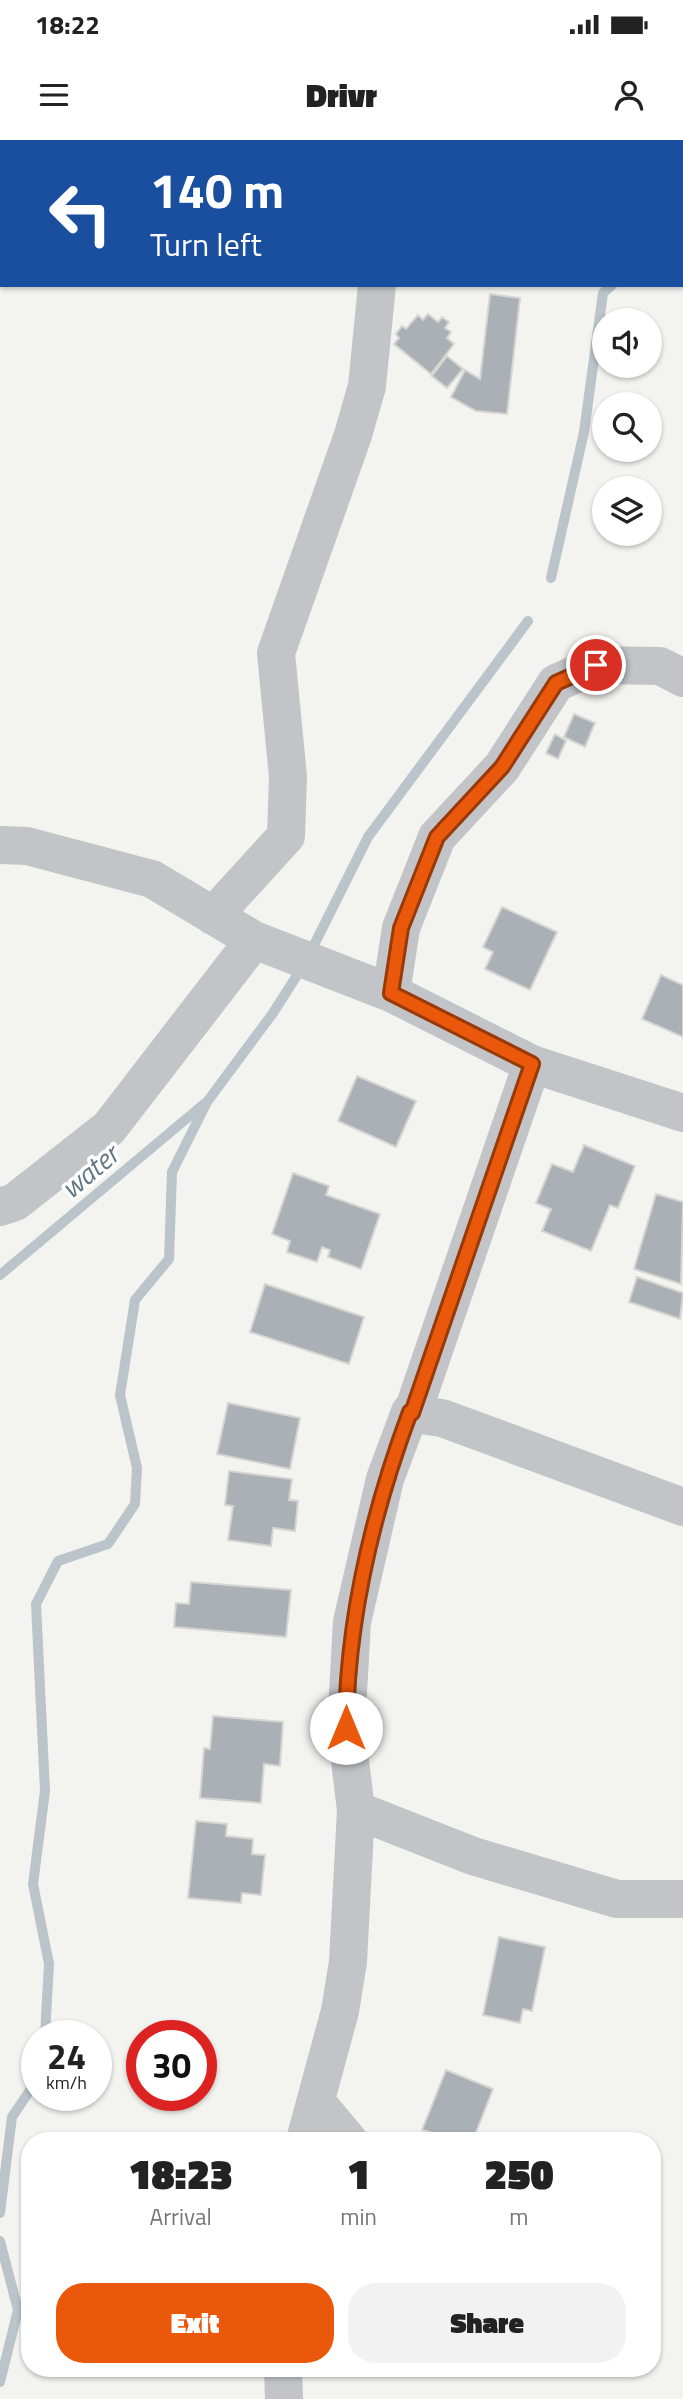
<!DOCTYPE html>
<html lang="en">
<head>
<meta charset="utf-8">
<style>
	:root { --surface:#fff; --page:#f2f2f2; --text:#222; --muted:#767676; --accent:#ea580c }
	body { margin:0; font-family:"Titillium Web",sans-serif; background:var(--page); color:var(--text); height:100vh; display:flex; flex-direction:column; font-size:26px; white-space:nowrap }
	* { box-sizing:border-box; margin:0 }
	p { font-size:23px; color:var(--muted) }
	.icon { flex:none; width:38px; height:38px; fill:none; stroke:currentColor; stroke-width:2; stroke-linecap:round; stroke-linejoin:round }
	.map { position:relative; flex:1; overflow:hidden }
	.details { position:absolute; left:21px; top:1992px; width:640px; height:245px; display:flex; flex-direction:column; background:var(--surface); border-radius:28px; box-shadow:0 2px 5px #0004 }
	.details>* { flex:none }
	.banner { position:absolute; left:0px; top:0px; width:684px; height:147px; box-shadow:0 2px 5px #0004; background:#1a4fa0; color:#fff; overflow:hidden }
	.buttons { position:absolute; left:592px; top:168px; display:grid; gap:14px }
	.buttons a { display:grid; place-items:center; width:70px; height:70px; border-radius:50%; background:var(--surface); box-shadow:0 2px 5px #0004; font-size:35px }
	.speed { position:absolute; left:21px; top:1880px; display:flex; gap:14px; font-size:35px; font-weight:700; text-align:center }
	.speed>* { display:grid; place-content:center; width:91px; height:91px; border-radius:50%; background:var(--surface); box-shadow:0 2px 5px #0004; line-height:1 }
	.speed small { font-size:18px; font-weight:400 }
	.speed .limit { border:10px solid #d22; background:#fff; color:#111 }
	.pin { position:absolute; display:grid; place-items:center; width:60px; height:60px; color:#fff; margin:-30px; border:4px solid #fff; border-radius:50%; box-shadow:0 2px 7px #0007 }
	.me { position:absolute; width:77px; margin:-38px; rotate:0deg; stroke-linejoin:round; filter:drop-shadow(0 0 5px #0008) }
	.turn { display:flex; align-items:center; gap:24px; height:147px; padding:0 35px; font-size:32px }
	.turn .icon { width:91px; height:91px; stroke-width:2.5 }
	.turn b { display:block; font-size:49px; line-height:60px }
	.eta { display:flex; justify-content:space-evenly; align-items:center; height:119px; text-align:center }
	.eta b { font-size:42px; font-weight:800; line-height:49px }
	.button { display:flex; gap:14px; margin-top:auto; padding:14px 35px }
	.button a { flex:1; height:80px; border-radius:28px; background:var(--accent); color:#fff; font-size:28px; font-weight:800; line-height:80px; text-align:center }
	.button a+a { background:var(--page); color:var(--text) }
	.status { display:flex; justify-content:space-between; align-items:center; height:49px; padding:0 35px; background:var(--surface); direction:ltr }
	.status svg { height:19px; fill:currentColor }
	header { display:flex; justify-content:space-between; align-items:center; height:91px; padding:0 35px; background:var(--surface); font-size:32px; font-weight:800 }
	.map>svg:first-child { display:block }
	.lines { fill:none; stroke-linecap:round; stroke-linejoin:round }
	.stream { stroke:#bac4ca; stroke-width:10 }
	.building { fill:#aab0b5; stroke:#d5d5d2; stroke-width:2 }
	.minor { stroke:#c2c4c8; stroke-width:38 }
	.route-casing { stroke:#983908; stroke-width:18 }
	.route { stroke:#ea580c; stroke-width:12 }
	.labels { text-anchor:middle; dominant-baseline:central; stroke-width:7; stroke-linejoin:round; paint-order:stroke }
	.water-label { font-size:28px; font-style:italic; fill:#647984; stroke:#fff }
</style>
</head>
<body>
<div class="status"><b>18:22</b><svg viewBox="0 0 49 12"><path d="M0 12V9h3v3zM5 12V6h3v6zM10 12V3h3v9zM15 12V0h3v12zM26 1h20v11H26zM47 4h2v5h-2z"/></svg></div>
<header><svg class="icon" aria-label="menu" viewBox="0 0 24 24"><path d="M4 6h16M4 12h16M4 18h16"/></svg>Drivr<svg class="icon" aria-label="person" viewBox="0 0 24 24"><circle cx="12" cy="8" r="4"/><path d="M4 21q1-7 8-7t8 7"/></svg></header>
<div class="map">
<svg width="683" height="2259" viewBox="0 0 683 2259">
	<rect width="100%" height="100%" fill="#f3f4f0"/>
	<g class="lines">
		<path class="stream" d="M682,93H683
			M551,438L584,292L603,153L612,145
			M310,813L368,697L528,481
			M0,1135L204,964
			M45,1895L49,1824L33,1744L45,1651L36,1464L58,1421L108,1404L135,1364L137,1328L120,1255L135,1160L169,1119L172,1032L207,962L273,873L303,826
			M0,2073L12,1977L37,1940
			M0,2101L18,2170L0,2242"/>
	</g>
	<path class="building" d="M516,0H553L555,2H514Z
		M490,154L520,158L507,274L476,271L451,257L465,230L480,239Z
		M428,174L438,182L442,177L449,182L445,188L451,192L447,198L454,204L431,234L394,204L399,198L396,194L402,186L406,189L418,175L423,180Z
		M447,216L463,229L447,248L432,236Z
		M574,574L595,583L585,607L564,597Z
		M555,594L566,601L558,619L546,613Z
		M502,767L557,792L530,850L485,829L493,812L483,807Z
		M661,835L683,845V897L642,879Z
		M357,936L416,961L396,1007L338,981Z
		M584,1005L635,1026L618,1068L610,1065L591,1111L542,1091L551,1069L536,1063L552,1024L573,1032Z
		M293,1033L329,1046L326,1055L380,1074L361,1129L328,1117L330,1110L322,1107L317,1122L287,1112L290,1101L272,1094Z
		M656,1054L683,1062L681,1144L634,1129Z
		M637,1137L683,1153L680,1179L629,1162Z
		M265,1144L364,1177L349,1224L250,1192Z
		M228,1263L300,1278L290,1329L217,1314Z
		M229,1331L292,1339L289,1360L298,1361L295,1391L273,1388L271,1406L228,1400L233,1366L225,1365Z
		M191,1442L291,1450L286,1497L174,1487L176,1463L189,1464Z
		M213,1576L283,1582L280,1626L264,1624L261,1663L200,1658L204,1608L210,1609Z
		M196,1681L227,1684L226,1696L253,1699L252,1714L265,1715L261,1755L242,1753L241,1763L188,1758Z
		M499,1797L545,1807L532,1871L523,1869L520,1883L483,1875Z
		M446,1930L493,1949L473,2000H427L430,1992L422,1990Z"/>
	<g class="lines">
		<path class="minor" d="M0,705L27,706L152,739L254,800L391,853L532,924L683,973
			M213,776L286,696L288,637L276,513L353,295L367,246L377,145
			M391,853L401,788L437,697L502,627L556,543L596,525L660,526L683,538
			M0,1067L15,1062L109,988L254,800
			M412,1274L442,1278L683,1367
			M356,1670L473,1716L617,1759H683
			M317,1963L348,2000
			M305,2000L340,1871L348,1822L356,1670L346,1588L352,1482L385,1339L410,1272L412,1274L532,924
			M283,2228L284,2259"/>
	</g>
	<g class="lines">
		<g class="route-casing">
			<path id="route" d="M346,1588C347,1479 372,1374 410,1272L412,1273L532,924L391,853L401,788L437,697L502,627L556,543L596,525"/>
		</g>
		<use href="#route" class="route"/>
	</g>
	<g class="labels">
		<g class="water-label">
			<text transform="translate(89 1031) rotate(-40)">water</text>
		</g>
	</g>
</svg>
<div class="buttons">
<a><svg class="icon" aria-label="sound" viewBox="0 0 24 24"><path d="M4 9h4l5-4v14l-5-4H4zM17 9q2 3 0 6"/></svg></a>
<a><svg class="icon" aria-label="search" viewBox="0 0 24 24"><circle cx="10" cy="10" r="6"/><path d="M15 15l6 6"/></svg></a>
<a><svg class="icon" aria-label="layers" viewBox="0 0 24 24"><path d="M12 4l9 5-9 5-9-5zM3 14l9 5 9-5"/></svg></a>
</div>
<div class="speed"><div>24<small>km/h</small></div><div class="limit">30</div></div>
<div class="pin" style="left:596px;top:525px;background:#d93025"><svg class="icon" aria-label="arrive" viewBox="0 0 24 24"><path d="M6 21V4h12l-3 4 3 4H6"/></svg></div>
<svg class="me" style="left:346px;top:1588px" viewBox="-20 -20 40 40"><circle r="19" fill="#fff"/><path d="M0-13L10 11 0 6-10 11z" fill="#ea580c"/></svg>
<div class="banner">
<div class="turn"><svg class="icon" aria-label="left" viewBox="0 0 24 24"><path d="M17 20v-9H6M10 6l-5 5 5 5"/></svg><div><b>140 m</b>Turn left</div></div>
</div>
<section class="details">
<div class="eta">
<div><b>18:23</b><p>Arrival</p></div>
<div><b>1</b><p>min</p></div>
<div><b>250</b><p>m</p></div>
</div>
<div class="button"><a>Exit</a><a>Share</a></div>
</section>
</div>
</body>
</html>
